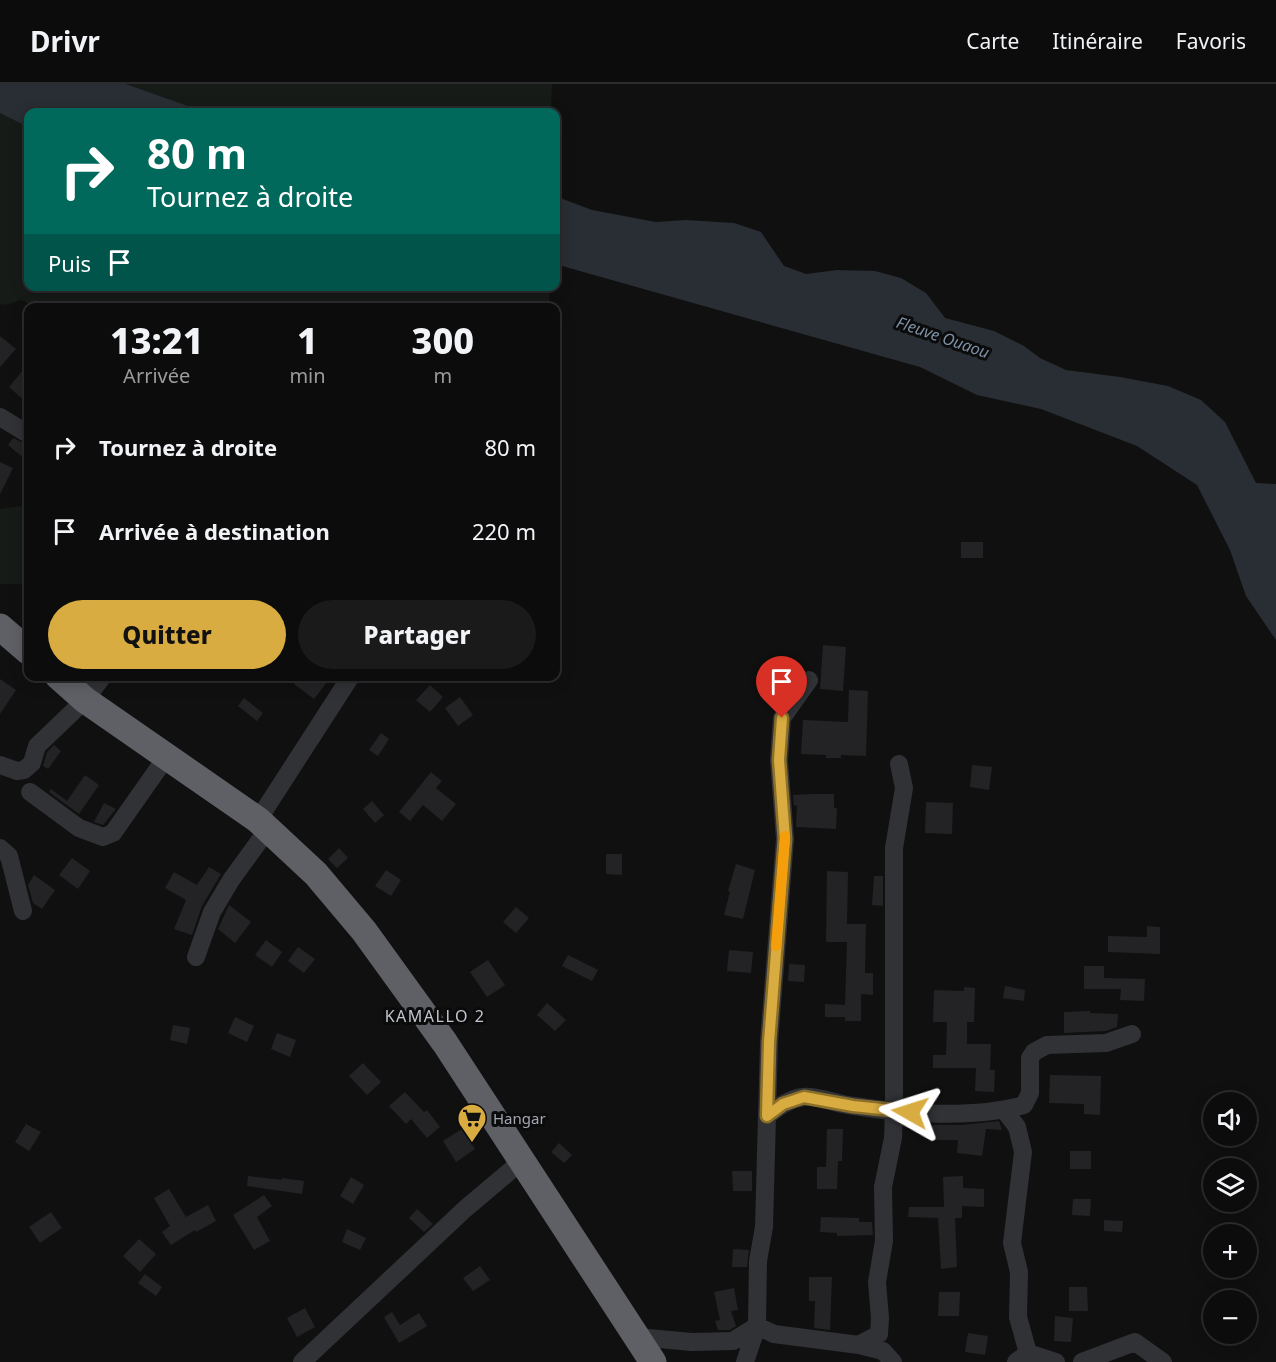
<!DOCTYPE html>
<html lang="fr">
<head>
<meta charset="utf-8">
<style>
	:root { --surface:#0c0c0d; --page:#1a1a1b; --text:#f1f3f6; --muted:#9a9b9d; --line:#2c2c2e; --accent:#d8ac40 }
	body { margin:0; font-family:"Noto Sans",sans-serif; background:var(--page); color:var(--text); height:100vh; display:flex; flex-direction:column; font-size:22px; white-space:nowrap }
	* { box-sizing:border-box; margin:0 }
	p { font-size:20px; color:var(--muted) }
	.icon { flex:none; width:33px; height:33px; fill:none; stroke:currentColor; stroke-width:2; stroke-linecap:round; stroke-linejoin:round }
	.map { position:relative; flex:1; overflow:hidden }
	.panel { position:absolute; left:24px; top:219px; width:536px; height:378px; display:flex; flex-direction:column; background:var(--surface); border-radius:12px; box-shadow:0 3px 15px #0003,0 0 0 2px var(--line) }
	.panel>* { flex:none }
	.banner { position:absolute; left:24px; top:24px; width:536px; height:183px; border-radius:12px; box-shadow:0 3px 15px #0003,0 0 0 2px var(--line); background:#00695c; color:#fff; overflow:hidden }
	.tools { position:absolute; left:1203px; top:1008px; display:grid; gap:12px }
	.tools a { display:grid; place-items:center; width:54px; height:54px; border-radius:50%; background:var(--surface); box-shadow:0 3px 15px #0003,0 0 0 2px var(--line); font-size:30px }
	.pin { position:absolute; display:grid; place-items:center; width:51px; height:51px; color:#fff; margin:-62px -26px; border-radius:50% 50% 50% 0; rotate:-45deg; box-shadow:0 0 6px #0007 }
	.pin .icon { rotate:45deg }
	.me { position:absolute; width:66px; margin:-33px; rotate:276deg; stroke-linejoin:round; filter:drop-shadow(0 0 4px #0008) }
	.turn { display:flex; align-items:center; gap:21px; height:126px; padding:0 24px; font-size:27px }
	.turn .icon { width:78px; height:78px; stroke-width:2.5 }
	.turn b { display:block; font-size:42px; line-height:51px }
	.then { display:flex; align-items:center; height:57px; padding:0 24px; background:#0003; gap:12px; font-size:22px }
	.eta { display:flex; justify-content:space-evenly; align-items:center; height:102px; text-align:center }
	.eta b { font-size:36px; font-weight:800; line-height:42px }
	.primary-button { display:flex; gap:12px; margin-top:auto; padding:12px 24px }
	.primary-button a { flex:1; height:69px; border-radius:36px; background:var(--accent); color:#111; font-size:24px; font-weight:800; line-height:69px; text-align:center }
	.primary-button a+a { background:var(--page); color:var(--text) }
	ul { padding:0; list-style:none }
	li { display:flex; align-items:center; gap:18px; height:84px; padding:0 24px }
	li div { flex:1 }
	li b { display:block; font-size:22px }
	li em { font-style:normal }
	header { display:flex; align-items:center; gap:36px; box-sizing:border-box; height:84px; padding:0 30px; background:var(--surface); border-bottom:2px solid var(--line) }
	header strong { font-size:28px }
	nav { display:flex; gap:33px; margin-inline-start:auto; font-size:21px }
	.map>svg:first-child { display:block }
	.green { fill:#171b18 }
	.water { fill:#282e33 }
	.building { fill:#232325 }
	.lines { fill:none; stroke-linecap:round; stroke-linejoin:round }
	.minor { stroke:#313235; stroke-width:18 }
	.highway { stroke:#5e6066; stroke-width:27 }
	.route-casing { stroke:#8c702a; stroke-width:15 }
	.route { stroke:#d8ac40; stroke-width:10 }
	.slow { stroke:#f59e0b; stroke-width:10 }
	.labels { text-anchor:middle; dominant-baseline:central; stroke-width:6; stroke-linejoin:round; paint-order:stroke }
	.poi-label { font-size:15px; fill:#a3a6b0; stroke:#0b0b0c; text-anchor:start }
	.water-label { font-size:16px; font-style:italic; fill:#7e92a7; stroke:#0b0b0c }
	.neighbourhood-label { font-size:16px; letter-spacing:1.5px; fill:#c3c5cd; stroke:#0b0b0c }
</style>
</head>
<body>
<header>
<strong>Drivr</strong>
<nav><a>Carte</a><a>Itinéraire</a><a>Favoris</a></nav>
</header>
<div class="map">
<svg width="1276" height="1278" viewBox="0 0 1276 1278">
	<rect width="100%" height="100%" fill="#101011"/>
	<path class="green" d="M126,0H552L551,28H205Z
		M0,29L28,43V202H549V223L40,224L21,216L5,221L0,220Z
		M28,421V500H0V425Z"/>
	<path class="water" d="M0,0H126L205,28H28V43L0,29Z
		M555,112L592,126L656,138L686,136L734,139L761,148L784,182L806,190L837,186L875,187L901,194L926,209L945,234L994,247L1024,262L1040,274L1066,286L1120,293L1168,302L1201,316L1225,338L1256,399L1276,400V556L1246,512L1230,466L1197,401L1137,362L1041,325L977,311L920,283L555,180Z"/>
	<path class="building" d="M0,252L16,265L0,283Z
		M28,280V320L9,303Z
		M13,354L28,361V364L21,372L8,361Z
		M0,378L13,384L0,410Z
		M961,458H983V474H961Z
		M823,561L846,563L843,607L820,605Z
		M300,592H319L327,598L314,615L294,600Z
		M0,595L16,606L0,630Z
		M430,601L443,613L430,628L416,616Z
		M849,606L868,607L866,672L841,671V674H826V671L801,670L803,636L848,638Z
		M460,613L473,631L458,642L445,624Z
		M244,614L263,629L257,637L238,622Z
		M381,649L389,655L378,672L369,666Z
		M54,661L61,667L48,685L43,682L47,668Z
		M972,681L992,683L989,706L970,703Z
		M431,688L442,697L436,704L456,720L442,737L423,721L410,737L399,728Z
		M85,691L99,701L79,730L49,708L51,705L67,717Z
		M813,710H834V724H837L836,745L796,743L797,721L794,722L793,711Z
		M372,717L384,731L375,739L363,725Z
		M926,718L953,719L952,750L925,749Z
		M104,719L116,725L103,741L94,738Z
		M339,764L348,774L337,784L328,775Z
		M606,770H622V791L606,790Z
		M72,774L90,787L78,805L59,791Z
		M736,780L755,786L743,835L724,831L730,808L728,807Z
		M209,783L221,790L202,822L192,851L174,845L186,816L165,804L174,788L197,801Z
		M386,786L401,796L391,812L375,802Z
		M827,787L848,788L847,840H866L865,889H873V911L861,910V937H845V933H825V920L845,921L847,858H826Z
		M34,791L55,806L42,825L33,819L28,801Z
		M874,792H883V822L872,821Z
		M229,821L251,838L235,859L218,845Z
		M516,823L529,834L516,849L503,838Z
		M1147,842L1160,843V870L1108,868V852L1147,853Z
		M266,856L282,868L272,883L255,871Z
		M298,863L315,875L304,889L288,877Z
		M729,866L753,868L751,889L727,887Z
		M568,871L598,886L592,897L562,882Z
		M488,876L505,901L487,913L470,888Z
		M789,880L805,881L804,898L788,897Z
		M1084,882H1104V894L1145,895L1144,917L1120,916L1121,905H1084Z
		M1005,902L1025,906L1024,917L1003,914Z
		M964,903L975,904L974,938H967V960H991L990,986H995L994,1008L975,1007L976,984H933V971H946L947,938H933L934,906L964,907Z
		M547,919L566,936L555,947L537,931Z
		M1090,927V929L1118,930L1117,943L1106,947L1064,949V928Z
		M235,933L254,942L247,958L228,949Z
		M173,941L190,944L187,960L170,956Z
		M277,949L296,956L290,973L271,965Z
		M363,979L381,998L367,1011L349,992Z
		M1050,991L1101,992L1100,1031L1084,1030V1020L1049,1019Z
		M405,1008L424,1028L427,1026L440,1043L427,1054L411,1035L406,1040L389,1022Z
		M999,1037L1002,1046L986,1045L982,1072L957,1069L958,1056H931L932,1041H962Z
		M26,1040L41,1048L29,1067L15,1058Z
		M462,1045L475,1065L456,1078L443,1057Z
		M827,1045H843L842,1077H838L837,1105H817V1083H826Z
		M559,1059L572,1071L564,1079L551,1068Z
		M1070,1067H1091V1085H1070Z
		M732,1087H752V1107H733Z
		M248,1092L282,1096V1094L304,1097L302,1110L247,1102Z
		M963,1092V1104L984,1105V1123L962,1122V1134H955L957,1183L941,1185L938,1134L908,1133L909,1123H944L943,1093Z
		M351,1093L364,1101L353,1120L340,1112Z
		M169,1105L186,1133L208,1121L216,1137L196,1148L195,1146L171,1161L162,1148L170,1142L154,1114Z
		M264,1111L272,1122L257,1133L270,1157L254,1166L233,1131Z
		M1073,1115H1091L1090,1132L1072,1131Z
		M417,1125L433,1140L424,1148L409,1134Z
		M51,1128L62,1144L40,1159L29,1143Z
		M821,1133L859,1134V1138H872L873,1151L837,1152V1149L820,1148Z
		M1104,1136L1123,1137L1122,1148L1104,1147Z
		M347,1145L366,1154L360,1166L342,1158Z
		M139,1155L156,1170L140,1188L123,1172Z
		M733,1165L749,1166L747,1183H732Z
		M480,1182L490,1196L473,1207L463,1194Z
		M145,1190L162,1203L156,1212L138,1199Z
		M809,1193H832L830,1246L814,1244L815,1217H809Z
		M1069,1203H1087L1088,1227H1069Z
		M734,1204L738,1226L731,1227L736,1242L730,1246H718L715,1237L720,1236L714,1208Z
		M939,1208H960L959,1232H938Z
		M305,1224L315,1243L297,1253L287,1234Z
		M392,1228L400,1241L419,1229L427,1242L399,1259L384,1233Z
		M1055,1232L1073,1234L1071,1258L1054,1257Z
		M968,1249L988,1252L985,1271L965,1268Z"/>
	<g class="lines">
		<path class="minor" d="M0,333L28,350
			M0,681L17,687L24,686L32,679L37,662L85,616L103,592
			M30,708L79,744L103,753L113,749L167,672
			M258,736L351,592
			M0,764L9,772L23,827
			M196,873L212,828L231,796L268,745
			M1005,1027L1017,1043L1023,1068L1012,1159L1019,1188L1018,1233L1028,1269L1016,1278
			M767,1032C778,1023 789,1015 803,1013C817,1011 839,1021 854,1022C905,1030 974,1035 1024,1021L1030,1009V974L1034,968L1047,961L1106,959L1132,950
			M637,1253L692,1258L733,1257L757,1242L758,1177L764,1143L769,958L785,755L779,676L782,634L809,596
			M859,1261L883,1267L893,1278
			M1028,1269L1056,1278
			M302,1278L465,1125L522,1077
			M745,1278L757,1242L774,1250L859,1261L879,1250L880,1234L877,1198L884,1157L883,1103L893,1054L894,1026V764L904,704L899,680
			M1082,1278L1135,1258L1163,1278"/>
		<path class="highway" d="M0,543L28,567
			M58,592L85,616L258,736L316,790L364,847L445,959L653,1278"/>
	</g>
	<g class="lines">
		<g class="route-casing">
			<path id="route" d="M782,634L779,676L785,755L769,958L767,1032L783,1020L804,1013L853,1022L910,1028"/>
		</g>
		<use href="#route" class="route"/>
		<path class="slow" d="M776,862L785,752"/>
	</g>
	<defs>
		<g id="supermarket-pin" transform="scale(1.5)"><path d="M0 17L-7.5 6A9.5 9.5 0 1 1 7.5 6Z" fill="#d8ac40" stroke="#0b0b0c"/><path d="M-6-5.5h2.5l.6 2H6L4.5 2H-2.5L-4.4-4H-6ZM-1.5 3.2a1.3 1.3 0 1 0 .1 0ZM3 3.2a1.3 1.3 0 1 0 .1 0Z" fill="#111"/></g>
	</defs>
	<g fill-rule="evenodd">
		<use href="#supermarket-pin" x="472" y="1034"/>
	</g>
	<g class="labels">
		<g class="poi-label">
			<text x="493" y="1034">Hangar</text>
		</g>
		<g class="water-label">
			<text transform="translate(943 253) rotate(19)">Fleuve Ouaou</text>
		</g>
		<g class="neighbourhood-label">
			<text x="435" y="932">KAMALLO 2</text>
		</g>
	</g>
</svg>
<div class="tools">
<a><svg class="icon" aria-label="sound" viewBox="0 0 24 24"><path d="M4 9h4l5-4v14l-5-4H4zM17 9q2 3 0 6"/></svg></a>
<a><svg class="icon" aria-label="layers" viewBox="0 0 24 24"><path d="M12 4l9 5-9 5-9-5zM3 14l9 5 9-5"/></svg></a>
<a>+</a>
<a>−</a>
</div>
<div class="pin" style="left:782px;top:634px;background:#d93025"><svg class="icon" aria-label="arrive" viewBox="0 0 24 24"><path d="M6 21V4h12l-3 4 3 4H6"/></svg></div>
<svg class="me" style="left:910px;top:1028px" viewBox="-20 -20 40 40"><path d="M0-17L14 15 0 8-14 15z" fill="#d8ac40" stroke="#fff" stroke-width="4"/></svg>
<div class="banner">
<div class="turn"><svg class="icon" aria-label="right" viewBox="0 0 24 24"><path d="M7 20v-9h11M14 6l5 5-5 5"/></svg><div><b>80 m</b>Tournez à droite</div></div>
<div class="then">Puis<svg class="icon" aria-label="arrive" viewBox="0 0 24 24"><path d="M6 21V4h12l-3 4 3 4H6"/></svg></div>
</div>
<section class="panel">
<div class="eta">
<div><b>13:21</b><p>Arrivée</p></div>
<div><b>1</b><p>min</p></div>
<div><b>300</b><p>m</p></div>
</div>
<ul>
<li><svg class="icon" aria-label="right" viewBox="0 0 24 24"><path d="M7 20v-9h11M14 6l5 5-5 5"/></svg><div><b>Tournez à droite</b></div><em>80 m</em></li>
<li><svg class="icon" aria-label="arrive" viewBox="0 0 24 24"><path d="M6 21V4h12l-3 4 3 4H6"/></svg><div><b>Arrivée à destination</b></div><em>220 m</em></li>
</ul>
<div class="primary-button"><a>Quitter</a><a>Partager</a></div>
</section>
</div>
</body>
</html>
